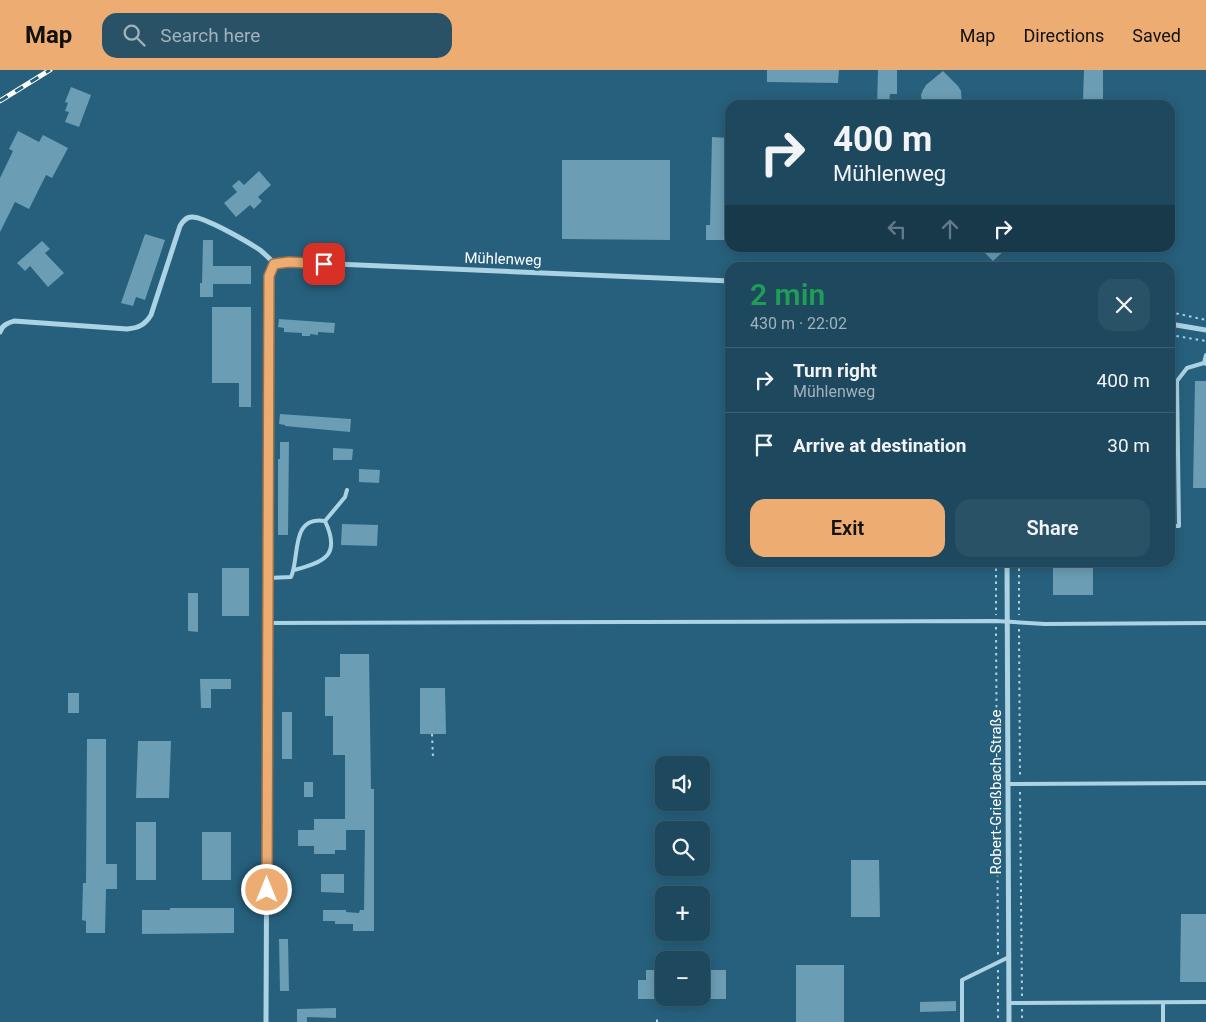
<!DOCTYPE html>
<html lang="en">
<head>
<meta charset="utf-8">
<style>
	:root { --surface:#1d485d; --page:#2a5266; --text:#f1f3f6; --muted:#a0b2bc; --line:#3b6072; --accent:#edac71 }
	body { margin:0; font-family:Roboto,sans-serif; background:var(--page); color:var(--text); height:100vh; display:flex; flex-direction:column; font-size:19px; white-space:nowrap }
	* { box-sizing:border-box; margin:0 }
	p { font-size:16px; color:var(--muted) }
	.icon { flex:none; width:28px; height:28px; fill:none; stroke:currentColor; stroke-width:2; stroke-linecap:round; stroke-linejoin:round }
	.map { position:relative; flex:1; overflow:hidden }
	.panel { position:absolute; left:725px; top:192px; width:450px; height:305px; display:flex; flex-direction:column; background:var(--surface); border-radius:15px; box-shadow:0 2px 12px #0003,0 0 0 1px var(--line) }
	.panel>* { flex:none }
	.hud { position:absolute; left:725px; top:30px; width:450px; height:152px; border-radius:15px; box-shadow:0 2px 12px #0003,0 0 0 1px var(--line); background:#1d485d; color:var(--text); overflow:hidden }
	.controls { position:absolute; left:655px; top:686px; display:grid; gap:10px }
	.controls a { display:grid; place-items:center; width:55px; height:55px; border-radius:10px; background:var(--surface); box-shadow:0 2px 12px #0003,0 0 0 1px var(--line); font-size:25px }
	.pin { position:absolute; display:grid; place-items:center; width:42px; height:42px; color:#fff; margin:-21px; border-radius:10px; box-shadow:0 2px 8px #0006 }
	.me { position:absolute; width:55px; margin:-28px; rotate:0deg; stroke-linejoin:round; filter:drop-shadow(0 0 4px #0008) }
	.turn { display:flex; align-items:center; gap:18px; height:105px; padding:0 25px; font-size:22px }
	.turn .icon { width:65px; height:65px; stroke-width:2.5 }
	.turn b { display:block; font-size:35px; line-height:42px }
	.lanes { display:flex; align-items:center; height:48px; padding:0 25px; background:#0003; justify-content:center; gap:25px; direction:ltr }
	.lanes .off { opacity:.35 }
	.round { display:grid; place-items:center; flex:none; width:52px; height:52px; border-radius:15px; background:var(--page) }
	.summary { display:flex; align-items:center; justify-content:space-between; height:85px; padding:0 25px }
	h1 { font-size:30px; font-weight:600; line-height:38px; color:#1e9e55 }
	.cta { display:flex; gap:10px; margin-top:auto; padding:10px 25px }
	.cta a { flex:1; height:58px; border-radius:15px; background:var(--accent); color:#111; font-size:20px; font-weight:600; line-height:58px; text-align:center }
	.cta a+a { background:var(--page); color:var(--text) }
	ul { padding:0; list-style:none }
	li { display:flex; align-items:center; gap:15px; height:65px; padding:0 25px; border-top:1px solid var(--line) }
	li div { flex:1 }
	li b { display:block; font-size:19px }
	li em { font-style:normal }
	header { display:flex; align-items:center; gap:30px; box-sizing:border-box; height:70px; padding:0 25px; background:var(--accent); color:#111 }
	header strong { font-size:24px }
	nav { display:flex; gap:28px; margin-inline-start:auto; font-size:18px }
	.search { width:350px; height:45px; background:var(--page); display:flex; align-items:center; gap:12px; box-sizing:border-box; padding:0 18px; border-radius:15px; color:var(--muted); font-size:19px }
	.map>svg:first-child { display:block }
	.building { fill:#6b9db4 }
	.lines { fill:none; stroke-linecap:round; stroke-linejoin:round }
	.path { stroke:#abd3e4; stroke-width:2; stroke-dasharray:2.5 4; stroke-linecap:butt }
	.lane { stroke:#abd3e4; stroke-width:4 }
	.street { stroke:#abd3e4; stroke-width:5 }
	.rail-casing { stroke:#fff; stroke-width:5 }
	.rail { stroke:#27607c; stroke-width:3; stroke-dasharray:9; stroke-linecap:butt }
	.route-casing { stroke:#9a7049; stroke-width:12 }
	.route { stroke:#edac71; stroke-width:9 }
	.labels { text-anchor:middle; dominant-baseline:central; stroke-width:5; stroke-linejoin:round; paint-order:stroke }
	.street-label { font-size:15px; fill:#fff; stroke:#27607c }
</style>
</head>
<body>
<header>
<strong>Map</strong>
<div class="search"><svg class="icon" aria-label="search" viewBox="0 0 24 24"><circle cx="10" cy="10" r="6"/><path d="M15 15l6 6"/></svg>Search here</div>
<nav><a>Map</a><a>Directions</a><a>Saved</a></nav>
</header>
<div class="map">
<svg width="1206" height="952" viewBox="0 0 1206 952">
	<rect width="100%" height="100%" fill="#27607c"/>
	<path class="building" d="M767,0H839L838,13L767,12Z
		M878,0H897V24H890L889,35H877Z
		M1084,0H1103V30H1083Z
		M943,1L958,16L961,21L962,35H922L921,25L923,20L926,15Z
		M71,17L91,25L79,57L65,52L69,42L65,41L68,33L65,32Z
		M18,61L39,72L43,65L68,78L52,108L46,105L29,139L15,132L0,162V108L13,81L9,79Z
		M712,67L730,68V170H706V155H710Z
		M562,90H670V170L562,169Z
		M259,101L271,115L258,127L262,131L254,139L250,135L236,147L224,133L237,122L232,116L239,110L244,115Z
		M145,164L165,170L145,230L136,227L133,236L121,233Z
		M203,170H213V196H251V214H213V227H200V213H202Z
		M42,171L50,179L45,183L64,203L48,217L30,196L25,201L17,193Z
		M991,178H1007L993,191L985,183Z
		M212,237H251V337H239V313H212Z
		M279,249L335,253L334,263L318,262V265L310,264V266H302V263L284,262V258L278,257Z
		M1195,311H1206V418H1193Z
		M280,344L351,349L350,362L285,356V355L279,354Z
		M280,372H289L288,465H278V389H280Z
		M333,378L353,379L352,390H333Z
		M359,399L380,400L379,413L359,412Z
		M342,454L378,455L377,476L341,475Z
		M1053,492H1093V525H1053Z
		M222,498H249V546H222Z
		M188,523H198V562L188,561Z
		M340,584H369L371,719H374V861H353V854H335V851H323V840H346V842L359,843L360,840H364L365,760H346V780H335V784H314V776H298V760H314V749H345V685H333V646H325V607H340Z
		M200,609H231V619H211V638H201Z
		M420,618H445L446,664H420Z
		M68,623H79V643H68Z
		M282,642H292V689H282Z
		M87,669H106V794H117V819H106L105,863H86V851L82,850L83,813H86Z
		M138,671H171L169,728H136Z
		M304,712H313V727H304Z
		M136,752H156V810H136Z
		M202,762H231V810H202Z
		M851,790H879L880,847H851Z
		M321,804H344V823L321,822Z
		M170,838H234V863L142,864V840H170Z
		M1181,844H1206V912H1180Z
		M279,869H288L289,921H280Z
		M796,895H844V952H796Z
		M646,900H664V929H638V910H646Z
		M701,900H726V929H701Z
		M956,931V941L920,942V932Z
		M336,938V948L307,947V952H297V939Z"/>
	<g class="lines">
		<path class="path" d="M1170,242L1206,250
			M1170,265L1206,271
			M996,492V545
			M1019,492V545
			M996,557L998,885
			M1019,559L1020,707
			M432,664L433,688
			M1020,722L1022,927
			M998,900V952
			M1022,939V952
			M657,952V947"/>
		<path class="lane" d="M1206,285L1204,293L1206,294
			M325,451L345,427L347,420
			M1170,456H1179L1177,311L1187,298L1204,293
			M268,508L291,507C300,488 290,445 325,451C341,485 325,492 294,500
			M268,553L996,551L1045,554L1206,553
			M1008,714L1206,713
			M1009,933L1206,932
			M1163,933V952
			M962,952V910L1009,887"/>
		<path class="street" d="M275,194L289,192L730,211
			M1170,254L1206,260
			M0,262C2,255 8,253 14,251L127,259C138,258 145,255 151,245L180,156C183,151 186,147 192,147C205,147 248,172 260,180C265,184 270,189 275,194
			M1007,492L1009,952
			M266,952L269,219V206L275,194"/>
		<g class="rail-casing">
			<path id="rail" d="M0,31L50,0"/>
		</g>
		<use href="#rail" class="rail"/>
	</g>
	<g class="lines">
		<g class="route-casing">
			<path id="route" d="M267,820L269,206L274,194L289,192L324,194"/>
		</g>
		<use href="#route" class="route"/>
	</g>
	<g class="labels">
		<g class="street-label">
			<text transform="translate(503 189) rotate(2)">Mühlenweg</text>
			<text transform="translate(996 722) rotate(-90)">Robert-Grießbach-Straße</text>
		</g>
	</g>
</svg>
<div class="controls">
<a><svg class="icon" aria-label="sound" viewBox="0 0 24 24"><path d="M4 9h4l5-4v14l-5-4H4zM17 9q2 3 0 6"/></svg></a>
<a><svg class="icon" aria-label="search" viewBox="0 0 24 24"><circle cx="10" cy="10" r="6"/><path d="M15 15l6 6"/></svg></a>
<a>+</a>
<a>−</a>
</div>
<div class="pin" style="left:324px;top:194px;background:#d93025"><svg class="icon" aria-label="arrive" viewBox="0 0 24 24"><path d="M6 21V4h12l-3 4 3 4H6"/></svg></div>
<svg class="me" style="left:267px;top:820px" viewBox="-20 -20 40 40"><circle r="17" fill="#edac71" stroke="#fff" stroke-width="3"/><path d="M0-11L8 9 0 5-8 9z" fill="#fff"/></svg>
<div class="hud">
<div class="turn"><svg class="icon" aria-label="right" viewBox="0 0 24 24"><path d="M7 20v-9h11M14 6l5 5-5 5"/></svg><div><b>400 m</b>Mühlenweg</div></div>
<div class="lanes"><svg class="icon off" aria-label="left" viewBox="0 0 24 24"><path d="M17 20v-9H6M10 6l-5 5 5 5"/></svg><svg class="icon off" aria-label="ahead" viewBox="0 0 24 24"><path d="M12 20V5M6 11l6-6 6 6"/></svg><svg class="icon" aria-label="right" viewBox="0 0 24 24"><path d="M7 20v-9h11M14 6l5 5-5 5"/></svg></div>
</div>
<section class="panel">
<div class="summary"><div><h1>2 min</h1><p>430 m · 22:02</p></div><a class="round"><svg class="icon" aria-label="close" viewBox="0 0 24 24"><path d="M6 6l12 12M18 6L6 18"/></svg></a></div>
<ul>
<li><svg class="icon" aria-label="right" viewBox="0 0 24 24"><path d="M7 20v-9h11M14 6l5 5-5 5"/></svg><div><b>Turn right</b><p>Mühlenweg</p></div><em>400 m</em></li>
<li><svg class="icon" aria-label="arrive" viewBox="0 0 24 24"><path d="M6 21V4h12l-3 4 3 4H6"/></svg><div><b>Arrive at destination</b></div><em>30 m</em></li>
</ul>
<div class="cta"><a>Exit</a><a>Share</a></div>
</section>
</div>
</body>
</html>
